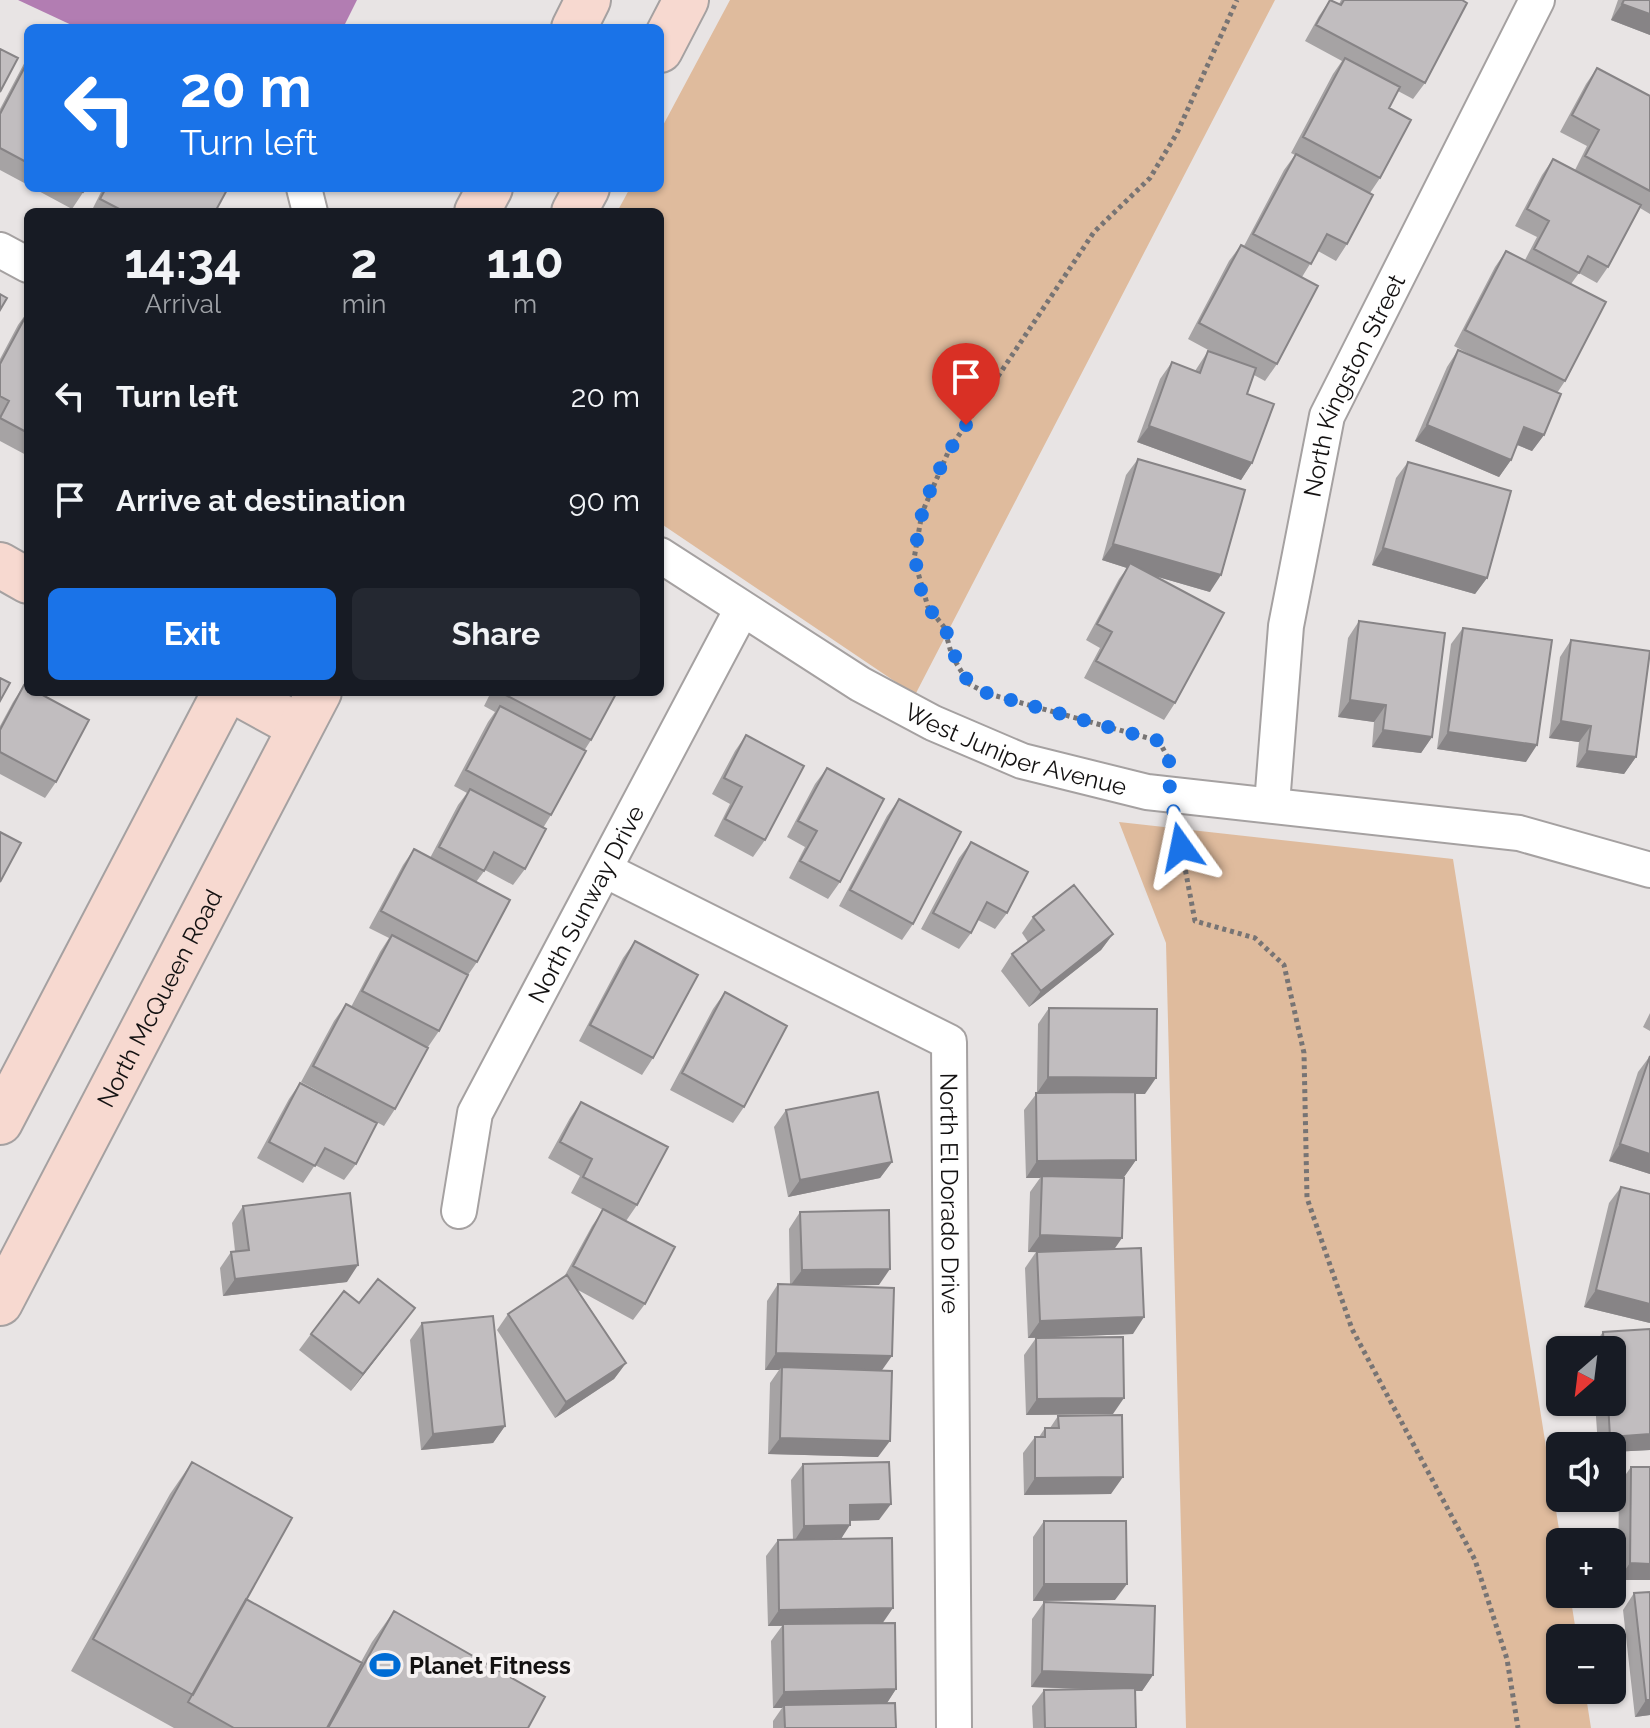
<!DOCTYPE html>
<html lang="en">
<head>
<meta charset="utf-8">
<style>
	:root { --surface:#171b24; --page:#242831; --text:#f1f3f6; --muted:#9ea1a6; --accent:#1a73e8 }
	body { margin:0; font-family:Raleway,sans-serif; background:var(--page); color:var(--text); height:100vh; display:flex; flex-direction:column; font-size:30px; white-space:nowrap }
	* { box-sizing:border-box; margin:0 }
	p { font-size:26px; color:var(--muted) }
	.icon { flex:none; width:44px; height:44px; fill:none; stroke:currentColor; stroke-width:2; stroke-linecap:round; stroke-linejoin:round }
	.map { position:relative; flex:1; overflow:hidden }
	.sheet { position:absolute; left:24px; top:208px; width:640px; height:488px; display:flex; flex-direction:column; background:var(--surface); border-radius:12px; box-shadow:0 2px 6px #0004 }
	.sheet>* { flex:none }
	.guide { position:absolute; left:24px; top:24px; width:640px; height:168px; border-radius:12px; box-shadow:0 2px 6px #0004; background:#1a73e8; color:#fff; overflow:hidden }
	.needle { width:52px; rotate:208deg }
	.buttons { position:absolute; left:1546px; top:1336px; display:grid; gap:16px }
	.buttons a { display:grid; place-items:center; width:80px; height:80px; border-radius:12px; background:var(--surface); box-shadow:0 2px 6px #0004; font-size:40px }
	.pin { position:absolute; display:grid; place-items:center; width:68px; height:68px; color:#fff; margin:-82px -34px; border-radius:50% 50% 50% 0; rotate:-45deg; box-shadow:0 0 8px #0007 }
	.pin .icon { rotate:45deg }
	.me { position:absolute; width:88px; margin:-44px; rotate:348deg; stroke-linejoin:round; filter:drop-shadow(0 0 6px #0008) }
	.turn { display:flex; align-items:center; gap:28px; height:168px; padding:0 24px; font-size:36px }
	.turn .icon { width:104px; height:104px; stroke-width:2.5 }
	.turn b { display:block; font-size:56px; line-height:68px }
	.eta { display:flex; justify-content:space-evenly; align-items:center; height:136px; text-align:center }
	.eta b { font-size:48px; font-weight:700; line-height:56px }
	.button { display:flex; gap:16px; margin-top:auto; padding:16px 24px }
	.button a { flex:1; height:92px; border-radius:12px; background:var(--accent); color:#fff; font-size:32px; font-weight:700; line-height:92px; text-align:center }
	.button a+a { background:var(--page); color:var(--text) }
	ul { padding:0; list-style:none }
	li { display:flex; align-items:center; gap:24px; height:104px; padding:0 24px }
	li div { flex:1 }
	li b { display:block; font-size:30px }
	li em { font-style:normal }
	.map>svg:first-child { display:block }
	.green { fill:#dfbb9d }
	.water { fill:#b27db2 }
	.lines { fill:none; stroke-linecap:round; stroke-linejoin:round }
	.street-casing { stroke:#a5a1a1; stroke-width:38 }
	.secondary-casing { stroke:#a5a1a1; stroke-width:48 }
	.path { stroke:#777474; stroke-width:5; stroke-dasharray:4 4; stroke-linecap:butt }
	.street { stroke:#fff; stroke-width:34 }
	.secondary { stroke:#f7d9d0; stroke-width:44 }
	.wall { fill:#a6a3a4 }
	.shaded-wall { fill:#878486 }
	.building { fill:#c1bdbf; stroke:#878486; stroke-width:2 }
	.route { stroke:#1a73e8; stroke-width:14; stroke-dasharray:0 25.2 }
	.labels { text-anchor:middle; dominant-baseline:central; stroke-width:8; stroke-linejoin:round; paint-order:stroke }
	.street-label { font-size:24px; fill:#131111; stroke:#f5f1f1 }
	.poi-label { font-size:24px; font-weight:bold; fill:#131111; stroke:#f5f1f1; text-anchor:start }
</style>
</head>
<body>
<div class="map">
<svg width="1650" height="1728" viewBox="0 0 1650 1728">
	<rect width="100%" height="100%" fill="#e8e4e4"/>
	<path class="green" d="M730,0H1275L915,695L660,523V212H617L630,188H660V131Z
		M1119,822L1453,859L1561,1542L1560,1594H1570L1577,1638H1560V1690H1585L1591,1728H1186L1166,943Z"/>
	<path class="water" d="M18,0H357L343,28H78Z"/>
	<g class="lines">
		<g class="street-casing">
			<g id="street">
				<path d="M304,188L310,212"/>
				<path d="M0,250L28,265"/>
				<path id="s1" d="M660,555L860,684L933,723L1022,761L1147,792L1519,833L1650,870"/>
				<path id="s2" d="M1272,804L1286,626L1327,416L1537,0"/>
				<path id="s3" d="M605,870L949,1042L954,1728"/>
				<path id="s4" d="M459,1211L475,1113L742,609"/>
			</g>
		</g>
		<g class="secondary-casing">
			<g id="secondary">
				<path d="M574,28L588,0"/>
				<path d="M660,50L686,0"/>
				<path d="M477,212L490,188"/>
				<path d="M574,212L587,188"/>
				<path d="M0,565L28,581"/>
				<path d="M236,692L300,727"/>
				<path d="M0,1122L225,692"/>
				<path id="s5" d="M0,1303L319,692"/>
			</g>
		</g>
		<path class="path" d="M1168,758L1159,741L989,694L969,684L952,656L944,627L928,607L914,559L922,513L949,450L1094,232L1150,178L1177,133L1237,0
			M1178,831L1195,921L1255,938L1284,965L1304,1053L1307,1198L1352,1329L1475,1560L1507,1659L1518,1728"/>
		<use href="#street" class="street"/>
		<use href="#secondary" class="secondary"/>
	</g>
	<path class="wall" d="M1330,0L1339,4L1341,0H1464L1425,83L1413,99L1398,91L1389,108L1380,178L1370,193L1347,244L1336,261L1318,251L1302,277L1277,364L1265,381L1254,375L1247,394L1252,463L1241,480L1137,442L1160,379L1172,362L1195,371L1208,351L1212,352L1188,339L1229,261L1241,245L1244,246L1284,170L1295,155L1291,153L1333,74L1342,61L1305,41L1319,16Z
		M1618,0H1650V35L1611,20Z
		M28,56V185L0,170V109Z
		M1597,68L1650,96V214L1640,208L1608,267L1597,283L1579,273L1571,284L1565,381L1557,393L1544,435L1532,451L1517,445L1511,460L1499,477L1415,441L1447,367L1458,350L1482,361L1454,346L1495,267L1506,251L1525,260L1537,237L1515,226L1542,175L1553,159L1575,170L1587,146L1560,132L1586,84Z
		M33,188H86L72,209Z
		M103,188H228L215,212H91Z
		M28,311V456L0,441V359L18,325Z
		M1138,459L1210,592L1155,576L1175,703L1164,720L1084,678L1100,648L1086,640L1119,579L1127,568L1102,560L1126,475Z
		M1408,462L1487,578L1475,594L1372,565L1396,478Z
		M1359,621L1432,737L1421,753L1372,747L1374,722L1338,717L1348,638Z
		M1463,628L1526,762L1437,749L1451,644Z
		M1571,640L1636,757L1624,774L1576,767L1579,742L1549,738L1560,657Z
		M24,685L56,782L45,798L0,774V726L13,702Z
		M491,692H617L591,740L584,751L551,815L543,828L525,869L513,885L485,870L476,882L477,962L468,975L439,1031L428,1047L395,1109L384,1126L301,1082L334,1021L346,1004L351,1007L380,952L389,938L369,928L403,865L414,849L430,858L458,805L467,793L454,786L488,722L495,712L484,706Z
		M746,735L765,840L753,857L714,836L730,804L712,794L735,751Z
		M827,768L840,882L828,899L789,878L805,847L787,837L815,784Z
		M899,799L913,924L902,940L839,906L887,816Z
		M971,842L1007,913L995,929L978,920L971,933L959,949L921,929L959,858Z
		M1033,917L1113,934L1101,950L1029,1007L1001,971L1012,954L1028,942L1022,933Z
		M635,941L653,1058L642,1075L579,1041L623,958Z
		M725,992L744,1107L733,1123L670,1090L713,1009Z
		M1049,1008L1145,1094H1135L1136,1160L1124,1177H1097L1115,1249L1133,1334L1028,1338L1025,1268L1036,1252H1028L1030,1192L1040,1178H1026L1024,1110L1037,1093L1038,1024Z
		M1650,1013V1031L1643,1027Z
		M1650,1056V1174L1609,1161L1638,1072Z
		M300,1083L356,1164L344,1180L315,1165L303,1183L257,1158L289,1099Z
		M581,1102L637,1205L626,1221L645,1304L633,1320L578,1290L626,1363L614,1379L555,1418L497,1330L508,1314L564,1277L592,1226L603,1210L571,1193L580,1176L548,1158L570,1118Z
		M786,1110L892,1162L880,1178L788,1197L774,1127Z
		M1621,1187L1650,1323L1584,1307L1609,1203Z
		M243,1206L347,1282L223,1296L220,1268L231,1252L235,1251L232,1223Z
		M800,1212L879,1285L828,1286L882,1370L878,1457L768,1454L770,1383L779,1370H765L767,1301L778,1284H790L789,1229Z
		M359,1303L403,1324L351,1391L299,1350L311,1334Z
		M422,1323L505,1426L493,1443L421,1450L410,1340Z
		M1650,1329V1450L1612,1452V1446H1598L1595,1402H1612V1350H1591V1349L1603,1332Z
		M1036,1338L1113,1414L1026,1415L1024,1355Z
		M1058,1416L1111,1494L1024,1495L1023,1453L1035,1437H1039L1045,1428H1050Z
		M192,1462L246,1599L361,1662L372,1642L394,1611L528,1728H174L71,1671L170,1494Z
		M803,1464L879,1520L850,1521L841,1539L883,1623L896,1689L887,1703L896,1728H773V1721L782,1708H773L771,1641L782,1626H768L766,1556L778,1540H793L791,1480Z
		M1631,1467L1650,1580H1618L1619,1484Z
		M1044,1521L1115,1600L1033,1601V1537Z
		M1650,1592V1715L1635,1717L1623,1610L1634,1593Z
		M1044,1602L1153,1675L1142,1691H1135L1136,1728H1033L1032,1706L1044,1690L1085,1689L1031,1687L1032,1619Z"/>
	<path class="shaded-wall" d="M1622,4L1650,14V35L1611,20Z
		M1427,425L1511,460L1499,477L1415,441Z
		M1149,426L1252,463L1241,480L1137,442Z
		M1524,427L1544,435L1532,451L1513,443Z
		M1113,544L1221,575L1210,592L1127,568L1130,563L1127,568L1102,560Z
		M1383,548L1487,578L1475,594L1372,565Z
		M1350,700L1386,705L1374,722L1338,717Z
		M1561,721L1591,726L1579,742L1549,738Z
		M1383,730L1432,737L1421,753L1372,747Z
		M1448,732L1537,745L1526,762L1437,749Z
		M1587,751L1636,757L1624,774L1576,767Z
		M1113,934L1101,950L1029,1007L1041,991Z
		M1048,1077L1156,1078L1145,1094L1037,1093Z
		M1620,1144L1650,1154V1174L1609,1161Z
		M1136,1160L1124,1177L1042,1178V1176L1040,1178H1026L1037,1161Z
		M892,1162L880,1178L788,1197L800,1180Z
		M1040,1235L1122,1238L1111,1254L1028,1252Z
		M358,1265L347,1282L223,1296L235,1279Z
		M890,1269L879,1285L790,1286L802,1270Z
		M1596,1290L1650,1304V1323L1584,1307Z
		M415,1308L403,1324L351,1391L363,1374Z
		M1144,1317L1133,1334L1028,1338L1040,1321Z
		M776,1353L892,1356L880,1373L782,1367L779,1370H765Z
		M626,1363L614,1379L555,1418L566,1402Z
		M1124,1398L1113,1414L1026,1415L1037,1399Z
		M505,1426L493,1443L421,1450L433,1434Z
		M1650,1434V1450L1612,1452V1446H1604L1610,1437Z
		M780,1438L890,1441L878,1457L768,1454Z
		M1123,1477L1111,1494L1024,1495L1035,1478Z
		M891,1504L879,1520L838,1521L850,1505Z
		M850,1525L839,1542L793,1543L804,1526Z
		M1630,1563L1650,1564V1580H1618Z
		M1044,1584H1127L1115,1600L1033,1601Z
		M893,1608L882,1624L768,1626L779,1610Z
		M1042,1671L1153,1675L1142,1691L1031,1687Z
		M896,1689L885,1706L784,1705L782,1708H773L784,1692Z
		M1646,1700H1650V1715L1635,1717Z"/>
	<path class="building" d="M1330,0L1341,5L1344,0H1462L1467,3L1425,83L1316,25Z
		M1624,0H1650V14L1622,4Z
		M0,49L18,58L0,92Z
		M1345,58L1400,87L1389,108L1411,120L1380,178L1303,137Z
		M28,61V163L0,148V114Z
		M1597,68L1650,96V191L1585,156L1599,130L1572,115Z
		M1296,154L1373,195L1347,244L1327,234L1311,264L1253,234Z
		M1553,159L1641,205L1608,267L1588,256L1579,273L1534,249L1549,221L1527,209Z
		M75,188H86L83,192Z
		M106,188H228L215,212H125L100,199Z
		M1241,245L1318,286L1277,364L1199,323Z
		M1506,251L1606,302L1565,381L1465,330Z
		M0,294L7,298L0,310Z
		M28,312V433L0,418L9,401L0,396V364Z
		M1458,350L1561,394L1544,435L1524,427L1511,460L1427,425Z
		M1208,351L1256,368L1247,394L1274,404L1252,463L1149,426L1172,362L1200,373Z
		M1138,459L1245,490L1221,575L1113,544Z
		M1408,462L1511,491L1487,578L1383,548Z
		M1130,563L1224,613L1175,703L1096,661L1112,632L1097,624Z
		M1359,621L1445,633L1432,737L1383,730L1386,705L1350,700Z
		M1463,628L1552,640L1537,745L1448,732Z
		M1571,640L1650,651L1636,757L1587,751L1591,726L1561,721Z
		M0,678L10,683L0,701Z
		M24,685L28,687V692H37L89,720L56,782L0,752V730Z
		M500,692H617L591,740Z
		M500,706L586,751L551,815L466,770Z
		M746,735L804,766L765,840L725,819L742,787L724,778Z
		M827,768L884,799L840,882L800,861L817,831L798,821Z
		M470,789L546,829L525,869L494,852L484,871L439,847Z
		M899,799L961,832L913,924L850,890Z
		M0,832L21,843L0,882Z
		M971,842L1028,872L1007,913L987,902L971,933L933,913Z
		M414,849L510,900L477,962L381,911Z
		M1074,885L1113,934L1041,991L1012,954L1044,930L1033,917Z
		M392,935L468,975L439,1031L362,991Z
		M635,941L698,975L653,1058L590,1025Z
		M725,992L787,1026L744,1107L682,1073Z
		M346,1004L428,1048L395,1109L313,1066Z
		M1049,1008L1157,1009L1156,1078L1048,1077Z
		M1650,1056V1154L1620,1144Z
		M300,1083L377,1123L356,1164L325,1148L315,1166L269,1142Z
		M878,1092L892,1162L800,1180L786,1110Z
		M1135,1092L1136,1160L1037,1161L1036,1093Z
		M581,1102L668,1147L637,1205L583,1177L592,1159L560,1142Z
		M1042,1176L1124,1178L1122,1238L1040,1235Z
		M1621,1187L1650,1194V1304L1596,1290Z
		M350,1193L358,1265L235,1279L231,1252L249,1250L243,1206Z
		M603,1209L675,1247L645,1304L573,1266Z
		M889,1210L890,1269L802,1270L800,1212Z
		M1141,1248L1144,1317L1040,1321L1037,1252Z
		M567,1275L626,1363L566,1402L508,1314Z
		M378,1279L415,1308L363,1374L311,1334L344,1291L359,1303Z
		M778,1284L894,1288L892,1356L776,1353Z
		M493,1316L505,1426L433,1434L422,1323Z
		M1650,1329V1434L1610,1437L1608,1402H1612V1350H1604L1603,1332Z
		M1123,1337L1124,1398L1037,1399L1036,1338Z
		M782,1367L892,1371L890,1441L780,1438Z
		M1122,1415L1123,1477L1035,1478V1437H1045V1428H1059L1058,1416Z
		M192,1462L292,1518L193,1695L93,1639Z
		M889,1462L891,1504L850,1505V1525L804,1526L803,1464Z
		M1631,1467H1650V1564L1630,1563Z
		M1044,1521H1126L1127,1584H1044Z
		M892,1538L893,1608L779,1610L778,1540Z
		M1650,1592V1700H1646L1634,1593Z
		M246,1599L362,1663L327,1728H234L188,1702Z
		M1044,1602L1155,1606L1153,1675L1042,1671Z
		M394,1611L545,1697L528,1728H328Z
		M895,1623L896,1689L784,1692L783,1624Z
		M1135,1688L1136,1728H1045L1044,1690Z
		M895,1703L896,1728H785L784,1705Z"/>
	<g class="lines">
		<path class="route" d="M966,425C932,474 896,550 929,608C933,615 941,620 944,627C961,660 950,675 989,694L1159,741L1169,760L1170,795L1181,847"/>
	</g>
	<defs>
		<g id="stadium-bare" transform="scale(2.4)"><path d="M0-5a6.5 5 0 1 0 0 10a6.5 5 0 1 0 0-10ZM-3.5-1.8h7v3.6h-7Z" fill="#006cd4" stroke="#f5f1f1" stroke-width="2.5" paint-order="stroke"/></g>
	</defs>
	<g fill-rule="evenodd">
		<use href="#stadium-bare" x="385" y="1665"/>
	</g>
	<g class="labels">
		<g class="street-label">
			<text stroke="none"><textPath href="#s2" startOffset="430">North Kingston Street</textPath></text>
			<text stroke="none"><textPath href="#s1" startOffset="408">West Juniper Avenue</textPath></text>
			<text stroke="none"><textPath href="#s4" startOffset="336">North Sunway Drive</textPath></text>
			<text stroke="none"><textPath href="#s5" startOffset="344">North McQueen Road</textPath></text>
			<text stroke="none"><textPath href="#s3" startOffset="536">North El Dorado Drive</textPath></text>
		</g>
		<g class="poi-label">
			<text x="409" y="1665">Planet Fitness</text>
		</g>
	</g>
</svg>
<div class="buttons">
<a><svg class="needle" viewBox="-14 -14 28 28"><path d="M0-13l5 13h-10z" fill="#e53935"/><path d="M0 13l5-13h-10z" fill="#9ea1a6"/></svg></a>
<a><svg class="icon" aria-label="sound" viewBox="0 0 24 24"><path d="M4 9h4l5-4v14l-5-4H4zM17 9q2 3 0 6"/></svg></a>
<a>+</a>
<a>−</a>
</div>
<div class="pin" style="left:966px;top:425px;background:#d93025"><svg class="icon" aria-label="arrive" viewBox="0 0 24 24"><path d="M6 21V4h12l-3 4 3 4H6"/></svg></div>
<svg class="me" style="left:1181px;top:847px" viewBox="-20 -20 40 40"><path d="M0-17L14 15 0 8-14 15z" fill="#1a73e8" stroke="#fff" stroke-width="4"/></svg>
<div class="guide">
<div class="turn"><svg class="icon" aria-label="left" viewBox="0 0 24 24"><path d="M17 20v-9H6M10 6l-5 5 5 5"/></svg><div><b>20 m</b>Turn left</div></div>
</div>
<section class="sheet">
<div class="eta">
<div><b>14:34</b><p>Arrival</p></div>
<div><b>2</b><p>min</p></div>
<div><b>110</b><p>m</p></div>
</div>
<ul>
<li><svg class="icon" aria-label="left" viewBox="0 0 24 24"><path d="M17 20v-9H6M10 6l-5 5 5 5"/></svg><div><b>Turn left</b></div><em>20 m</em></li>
<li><svg class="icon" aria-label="arrive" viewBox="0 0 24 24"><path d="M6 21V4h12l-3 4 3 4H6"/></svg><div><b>Arrive at destination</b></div><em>90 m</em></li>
</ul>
<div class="button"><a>Exit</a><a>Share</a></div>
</section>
</div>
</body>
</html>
